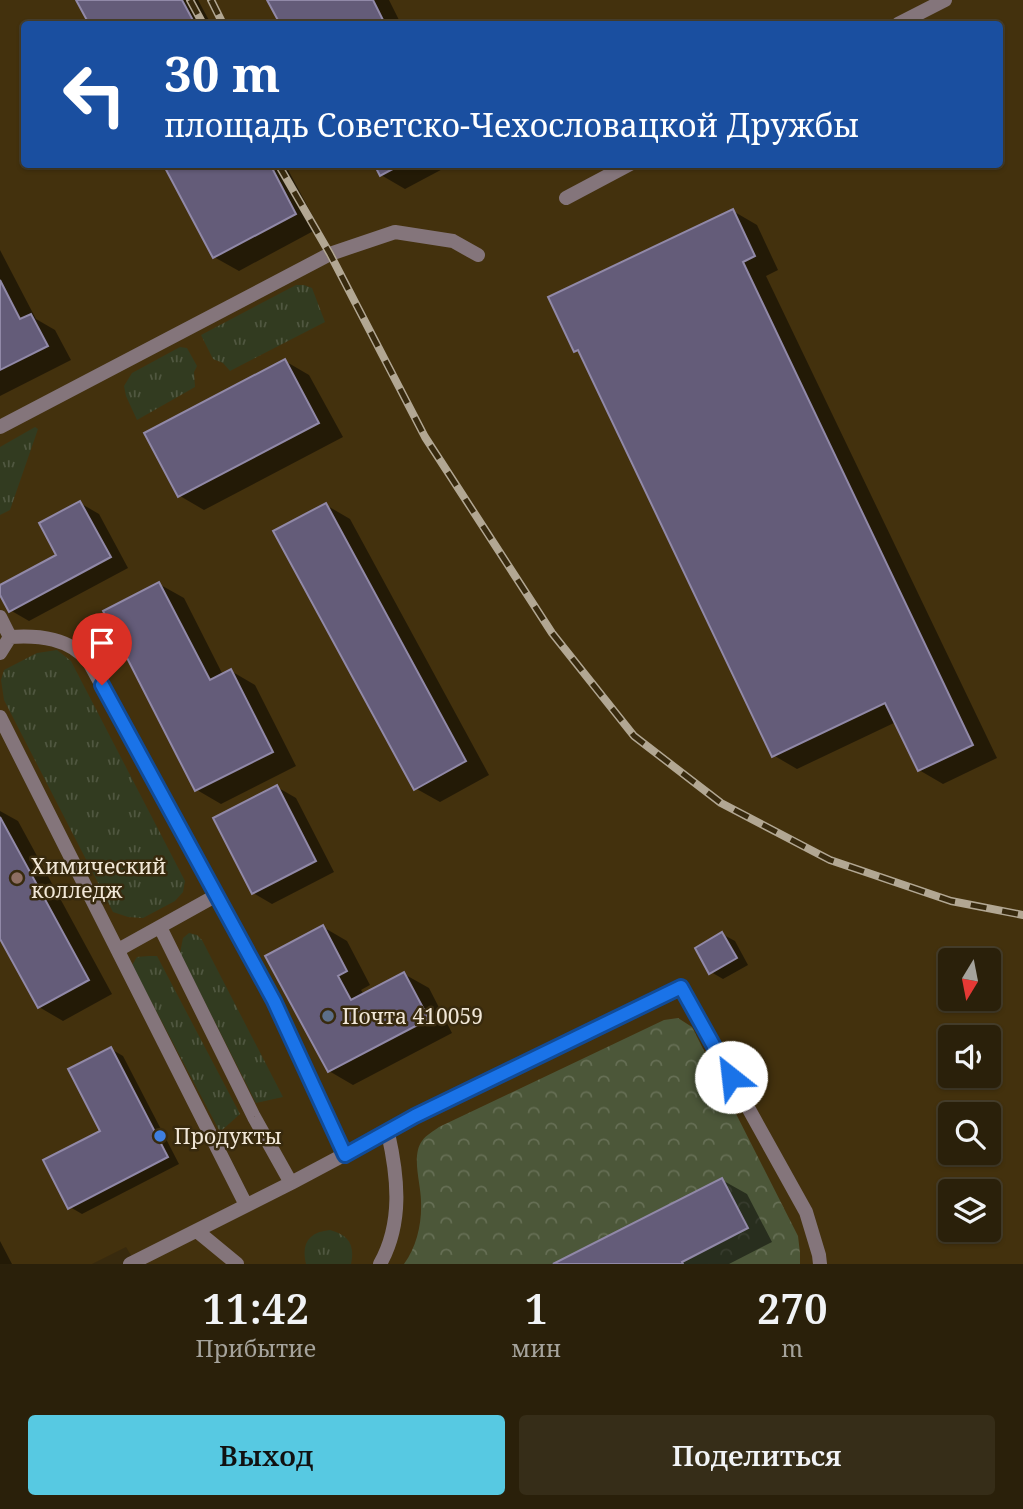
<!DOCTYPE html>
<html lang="ru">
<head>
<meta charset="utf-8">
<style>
	:root { --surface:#2a200a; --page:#362d18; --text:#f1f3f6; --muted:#a5a39c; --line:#463e2b; --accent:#57c9e2 }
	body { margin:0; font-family:"Noto Serif",serif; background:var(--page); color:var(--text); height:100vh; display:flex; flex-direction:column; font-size:26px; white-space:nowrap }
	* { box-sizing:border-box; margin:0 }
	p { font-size:23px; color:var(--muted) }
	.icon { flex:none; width:38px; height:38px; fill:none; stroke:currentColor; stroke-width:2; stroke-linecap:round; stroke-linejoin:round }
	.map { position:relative; height:1264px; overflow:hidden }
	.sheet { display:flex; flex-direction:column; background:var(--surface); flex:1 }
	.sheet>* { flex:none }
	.hud { position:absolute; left:21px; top:21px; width:982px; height:147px; border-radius:7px; box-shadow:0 2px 5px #0004,0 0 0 2px var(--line); background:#1a4fa0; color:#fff; overflow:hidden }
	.needle { width:46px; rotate:190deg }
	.buttons { position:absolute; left:938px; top:948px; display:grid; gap:14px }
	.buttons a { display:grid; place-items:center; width:63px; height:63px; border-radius:7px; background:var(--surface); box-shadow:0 2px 5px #0004,0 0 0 2px var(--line); font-size:35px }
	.pin { position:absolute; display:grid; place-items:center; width:60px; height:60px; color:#fff; margin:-72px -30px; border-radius:50% 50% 50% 0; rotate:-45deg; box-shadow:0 0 7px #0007 }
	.pin .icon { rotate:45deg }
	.me { position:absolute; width:77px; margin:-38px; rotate:331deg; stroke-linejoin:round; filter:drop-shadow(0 0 5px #0008) }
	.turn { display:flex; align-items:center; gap:24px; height:147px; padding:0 28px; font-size:32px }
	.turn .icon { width:91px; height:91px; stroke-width:2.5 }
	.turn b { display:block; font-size:49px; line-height:60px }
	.eta { display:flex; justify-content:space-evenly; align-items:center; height:119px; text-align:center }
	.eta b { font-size:42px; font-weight:600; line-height:49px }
	.cta { display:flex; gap:14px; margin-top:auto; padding:14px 28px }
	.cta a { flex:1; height:80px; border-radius:7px; background:var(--accent); color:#111; font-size:28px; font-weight:600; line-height:80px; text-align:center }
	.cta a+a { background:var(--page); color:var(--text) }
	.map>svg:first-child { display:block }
	.built { fill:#43310d; fill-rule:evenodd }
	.grass { fill:url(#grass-tufts) }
	.forest { fill:url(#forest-crowns) }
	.shadow { fill:#0007 }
	.building { fill:#645c79; stroke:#9189a8; stroke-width:2 }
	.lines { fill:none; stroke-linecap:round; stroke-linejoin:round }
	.lane { stroke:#84757b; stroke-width:14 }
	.rail-casing { stroke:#b2a793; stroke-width:8 }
	.rail { stroke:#382a0e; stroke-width:5; stroke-dasharray:16; stroke-linecap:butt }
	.route-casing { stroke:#114b97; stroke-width:18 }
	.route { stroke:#1a73e8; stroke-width:12 }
	.education-dot { fill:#8d6e63; stroke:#382a0e; stroke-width:2.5 }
	.service-dot { fill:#5c6f8a; stroke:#382a0e; stroke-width:2.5 }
	.shop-dot { fill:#3f7fe0; stroke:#382a0e; stroke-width:2.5 }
	.labels { text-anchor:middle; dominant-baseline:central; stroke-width:5; stroke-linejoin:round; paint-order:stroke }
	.poi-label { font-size:21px; fill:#f1e7d7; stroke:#382a0e; text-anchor:start }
</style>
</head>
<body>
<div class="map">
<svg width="1023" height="1264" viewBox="0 0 1023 1264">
	<defs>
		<pattern id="grass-tufts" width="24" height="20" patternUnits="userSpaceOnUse" patternTransform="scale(1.75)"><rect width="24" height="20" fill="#323b20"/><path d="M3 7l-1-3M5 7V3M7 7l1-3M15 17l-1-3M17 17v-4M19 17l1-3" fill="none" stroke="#505740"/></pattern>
		<pattern id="forest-crowns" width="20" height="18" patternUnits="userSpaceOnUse" patternTransform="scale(1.75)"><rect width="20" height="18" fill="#4c5739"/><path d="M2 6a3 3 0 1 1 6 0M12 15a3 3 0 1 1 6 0" fill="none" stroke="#666f55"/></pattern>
	</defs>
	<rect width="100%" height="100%" fill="#382a0e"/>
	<path class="built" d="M0,0H1023V1264H136L126,1247L92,1264H0ZM24,24H999V164H24ZM950,961H989V999H950ZM950,1038H989V1076H950ZM950,1115H989V1153H950ZM950,1192H989V1230H950Z"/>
	<path class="grass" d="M296,285H304L312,288L325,322L230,371L223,363L213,359L201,335Z
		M180,347L187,348L197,366L194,372L195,387L137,420L126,396L124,386L132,373Z
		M35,427L38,429L10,510L0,515V447Z
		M57,650L71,661L185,881L183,892L175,901L143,918L128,917L113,912L4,700L1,680L4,670L37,653Z
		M189,933L197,935L202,940L283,1097L256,1103L180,953L183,938Z
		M149,956H157L240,1114L220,1132L132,965L137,957Z
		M330,1230C349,1235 355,1245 351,1264H306C301,1243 309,1232 330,1230Z"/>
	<path class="forest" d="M678,1018L692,1027L798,1236L800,1253V1264H404C417,1246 422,1223 421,1201C421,1184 411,1156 422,1141C426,1135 434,1131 439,1127L664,1020Z"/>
	<path class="shadow" d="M78,0H198L211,24H91Z
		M269,0H389L401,24H282Z
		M165,164H285L319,228L239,271L214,257Z
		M376,164H452L405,189L381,175Z
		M733,211L757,225L778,270L766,276L997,758L943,784L919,770L896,722L797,769L773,755L582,354L576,351Z
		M0,250L36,319L55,330L71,360L0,396Z
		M285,361L309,375L343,437L204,510L180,496Z
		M80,503L99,514L128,568L29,621L10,610L0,591V587L58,555Z
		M326,505L350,519L489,775L440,802L415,788Z
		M159,584L184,598L223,675L231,671L255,685L296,766L221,804L197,790Z
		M277,787L296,798L334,872L272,904L253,893Z
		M0,811L18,821L112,994L63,1021L39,1007L0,935Z
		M323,927L347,941L370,985L361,990L364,995L404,974L429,988L452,1033L353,1085L329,1071Z
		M722,934L735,941L748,965L723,979L711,972Z
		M111,1049L123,1056L179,1164L82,1214L70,1207L102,1132Z
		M722,1180L747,1194L772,1242L729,1264H557Z
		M0,1241L12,1264H0Z"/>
	<path class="building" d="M76,0H182L195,24H89Z
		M267,0H373L385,24H280Z
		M163,164H270L296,214L213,258Z
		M374,164H402L380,176Z
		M733,209L755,256L743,262L973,745L918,771L885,703L772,757L578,350L574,352L548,297Z
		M0,280L20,319L31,314L48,346L0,370Z
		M285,359L319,423L178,497L144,433Z
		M80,501L111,557L9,612L0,595V585L56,555L39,523Z
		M326,503L466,761L414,790L273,531Z
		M159,582L210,680L231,669L273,752L195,791L103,611Z
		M277,785L316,861L252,894L213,818Z
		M0,817L89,980L38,1008L0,939Z
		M323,925L347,971L338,976L351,1000L404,972L429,1019L328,1072L265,956Z
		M722,932L737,958L709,974L695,948Z
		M111,1047L168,1157L68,1209L43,1160L100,1131L68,1069Z
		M722,1178L748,1228L682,1262L683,1264H553Z"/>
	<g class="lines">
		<path class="lane" d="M898,24L945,0
			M566,198L630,164
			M0,427L330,254L395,232L453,241L478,255
			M0,617L10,637
			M10,637C39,635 70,638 89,662L274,1001L345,1155
			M0,653L10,637
			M0,717L246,1205
			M160,927L254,1117L291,1183
			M118,950L217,895
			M197,1231L237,1264
			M130,1264L291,1183L415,1117L681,987L806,1212L819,1255L820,1264
			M380,1264C403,1223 398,1177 388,1133"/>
		<g class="rail-casing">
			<path id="rail" d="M190,0L203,24
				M211,0L223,24
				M278,164L330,254L425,437L552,633L634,736L721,803L830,860L951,901L1023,915"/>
		</g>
		<use href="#rail" class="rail"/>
	</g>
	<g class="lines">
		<g class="route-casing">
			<path id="route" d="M102,685L274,1001L345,1155L415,1116L681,987L731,1077"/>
		</g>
		<use href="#route" class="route"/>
	</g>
	<circle class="education-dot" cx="17" cy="878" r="7"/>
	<circle class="service-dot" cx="328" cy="1016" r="7"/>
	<circle class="shop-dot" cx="160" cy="1136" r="7"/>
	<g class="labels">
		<g class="poi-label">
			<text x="31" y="866">Химический<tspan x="31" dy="24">колледж</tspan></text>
			<text x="342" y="1016">Почта 410059</text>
			<text x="174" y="1136">Продукты</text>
		</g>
	</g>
</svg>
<div class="buttons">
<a><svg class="needle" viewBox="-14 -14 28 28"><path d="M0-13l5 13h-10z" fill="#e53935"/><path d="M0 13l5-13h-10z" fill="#a5a39c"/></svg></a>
<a><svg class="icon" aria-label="sound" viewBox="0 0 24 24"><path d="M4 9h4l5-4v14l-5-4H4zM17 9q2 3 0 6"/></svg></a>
<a><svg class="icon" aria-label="search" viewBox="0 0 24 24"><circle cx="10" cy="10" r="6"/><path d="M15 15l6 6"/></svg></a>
<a><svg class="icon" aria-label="layers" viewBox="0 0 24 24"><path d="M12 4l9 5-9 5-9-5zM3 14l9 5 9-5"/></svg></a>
</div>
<div class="pin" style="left:102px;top:685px;background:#d93025"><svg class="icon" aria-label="arrive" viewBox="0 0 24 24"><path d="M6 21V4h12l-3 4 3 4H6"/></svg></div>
<svg class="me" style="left:731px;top:1077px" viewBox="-20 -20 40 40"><circle r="19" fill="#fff"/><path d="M0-13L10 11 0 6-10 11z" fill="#1a73e8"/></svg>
<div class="hud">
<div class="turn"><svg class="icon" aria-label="left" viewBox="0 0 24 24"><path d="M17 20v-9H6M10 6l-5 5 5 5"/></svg><div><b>30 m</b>площадь Советско-Чехословацкой Дружбы</div></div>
</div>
</div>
<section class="sheet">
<div class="eta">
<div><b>11:42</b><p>Прибытие</p></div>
<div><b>1</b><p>мин</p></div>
<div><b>270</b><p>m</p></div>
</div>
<div class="cta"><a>Выход</a><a>Поделиться</a></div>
</section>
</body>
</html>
